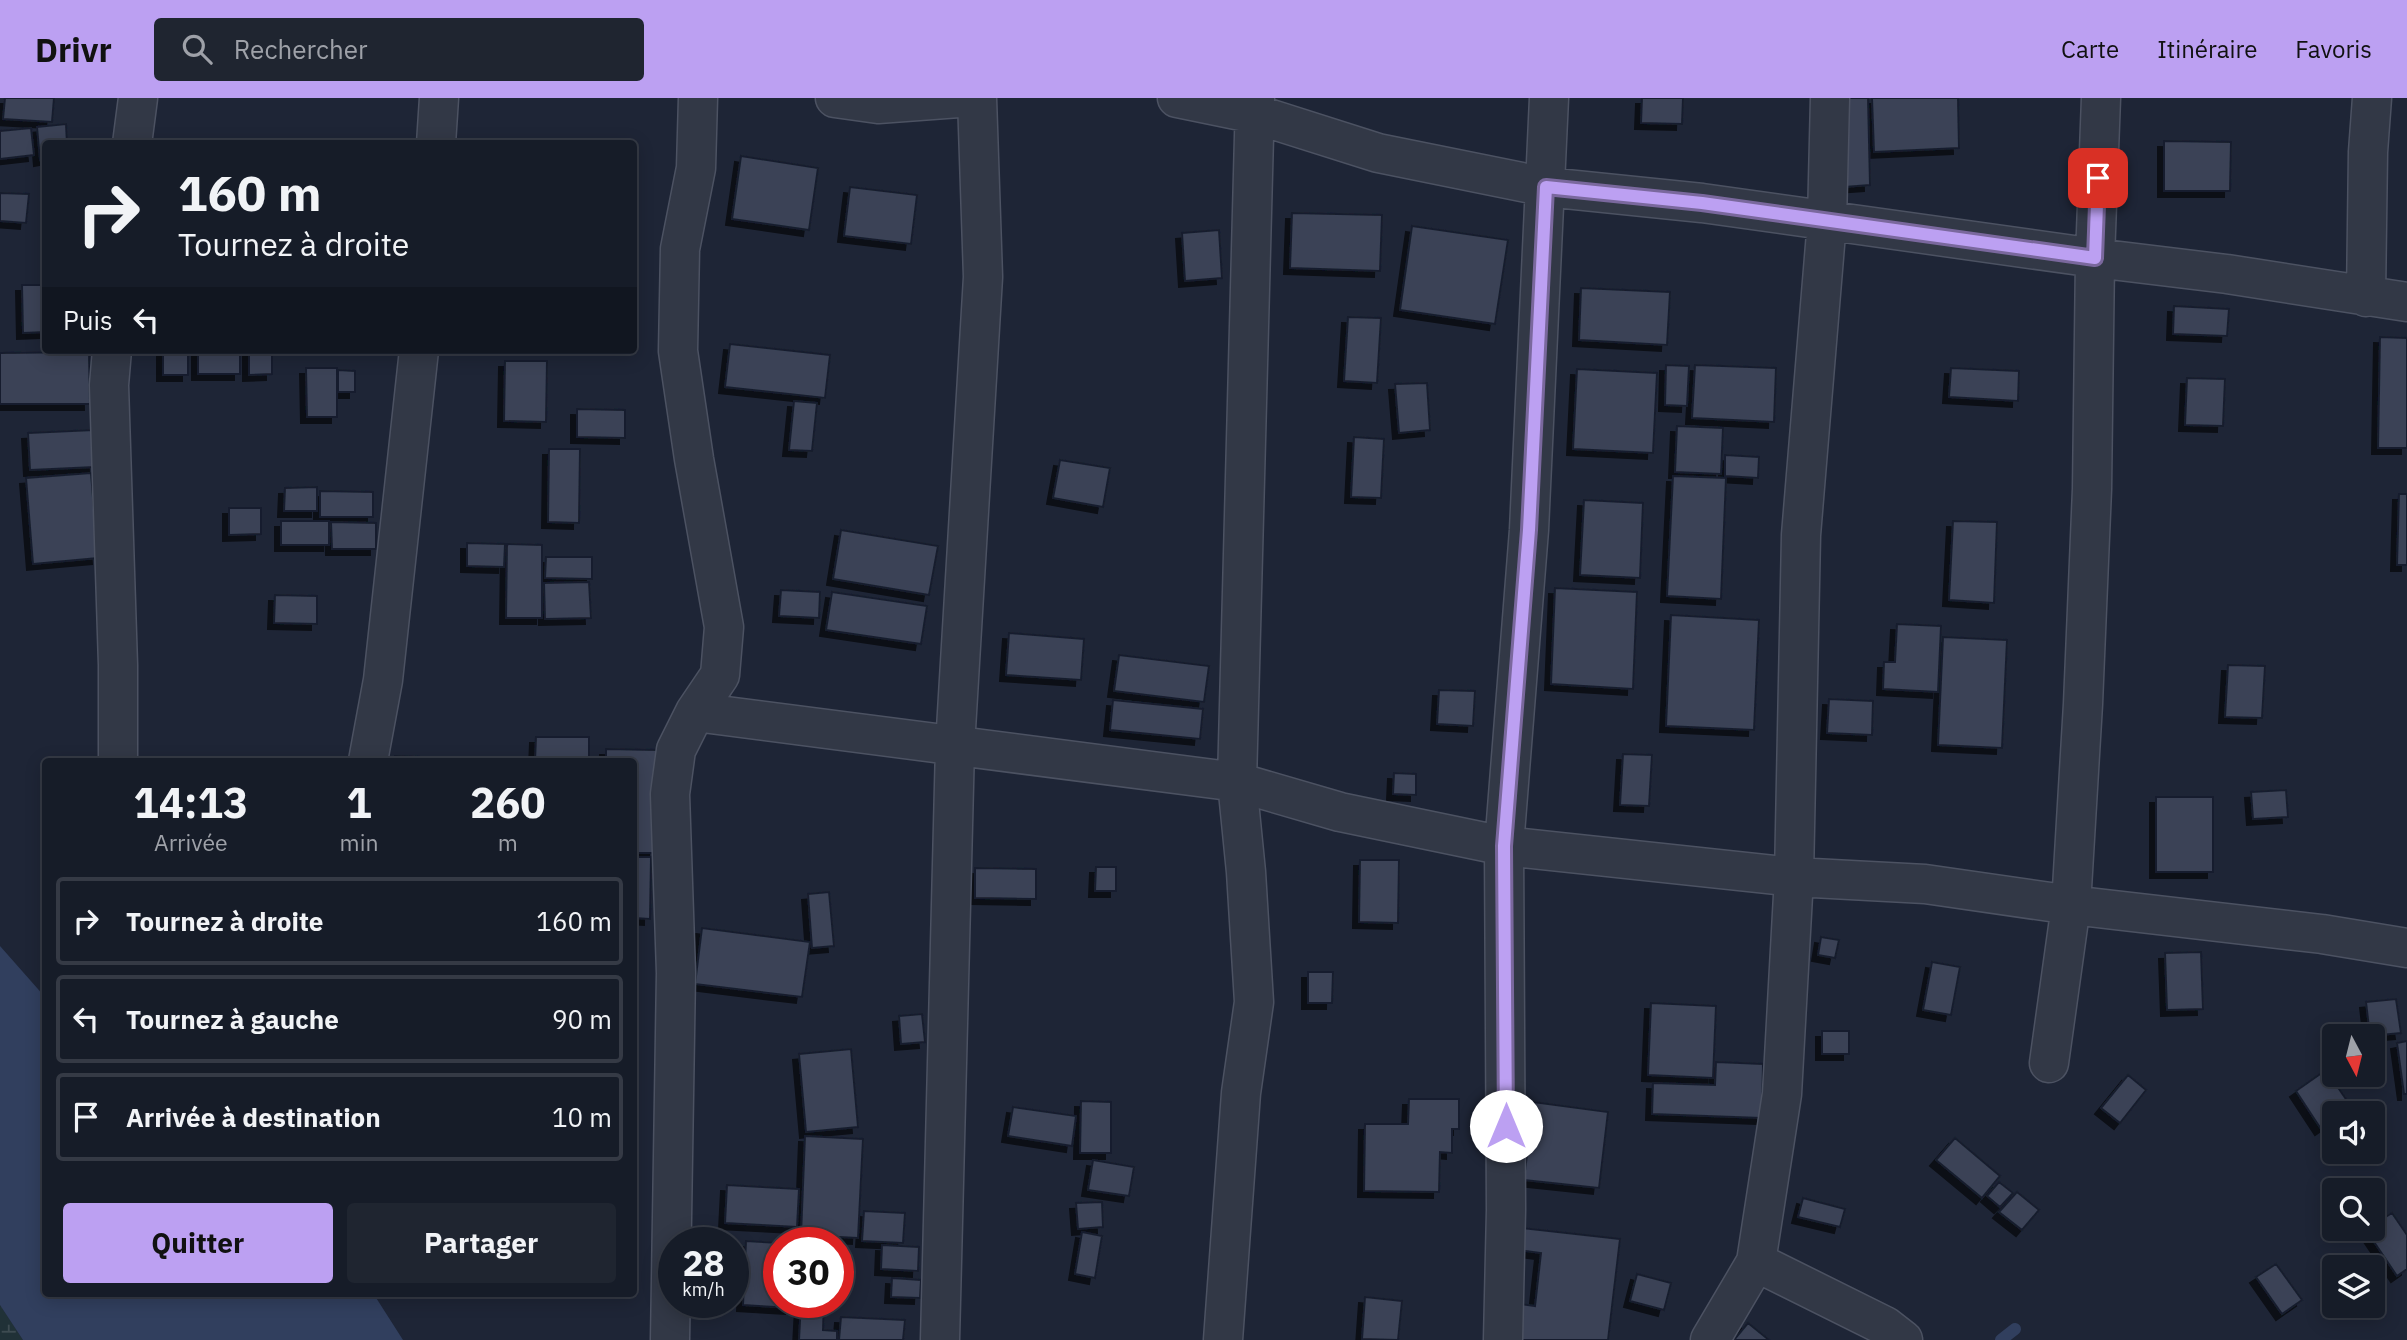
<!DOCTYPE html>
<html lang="fr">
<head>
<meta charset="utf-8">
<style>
	:root { --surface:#161c28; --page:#1f2530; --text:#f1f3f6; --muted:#9ea1a8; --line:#353a45; --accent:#bca0f2 }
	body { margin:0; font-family:"IBM Plex Sans",sans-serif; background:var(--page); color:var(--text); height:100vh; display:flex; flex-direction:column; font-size:26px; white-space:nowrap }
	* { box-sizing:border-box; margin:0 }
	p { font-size:23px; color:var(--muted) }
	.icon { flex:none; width:38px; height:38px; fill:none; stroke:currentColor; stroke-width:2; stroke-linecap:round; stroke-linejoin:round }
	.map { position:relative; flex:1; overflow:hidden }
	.sheet { position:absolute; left:42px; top:660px; width:595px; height:539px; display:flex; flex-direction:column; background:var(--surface); border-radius:7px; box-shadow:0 4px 18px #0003,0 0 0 2px var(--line) }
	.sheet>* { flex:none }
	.guide { position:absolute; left:42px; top:42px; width:595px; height:214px; border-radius:7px; box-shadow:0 4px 18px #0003,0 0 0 2px var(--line); background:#161c28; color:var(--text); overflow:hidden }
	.needle { width:46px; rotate:173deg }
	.controls { position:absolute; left:2322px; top:926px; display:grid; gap:14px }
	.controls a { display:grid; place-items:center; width:63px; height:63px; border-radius:7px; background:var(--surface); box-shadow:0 4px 18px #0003,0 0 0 2px var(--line); font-size:35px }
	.speed { position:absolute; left:658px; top:1129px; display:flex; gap:14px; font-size:35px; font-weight:700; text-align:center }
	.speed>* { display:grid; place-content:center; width:91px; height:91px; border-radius:50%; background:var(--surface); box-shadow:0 4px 18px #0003,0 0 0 2px var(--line); line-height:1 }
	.speed small { font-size:18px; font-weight:400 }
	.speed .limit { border:10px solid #d22; background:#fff; color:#111 }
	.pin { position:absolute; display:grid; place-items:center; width:60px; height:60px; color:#fff; margin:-30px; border-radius:14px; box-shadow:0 4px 10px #0006 }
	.me { position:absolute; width:77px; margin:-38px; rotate:0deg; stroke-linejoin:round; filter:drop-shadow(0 0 5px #0008) }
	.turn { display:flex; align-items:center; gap:24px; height:147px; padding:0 21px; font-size:32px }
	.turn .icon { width:91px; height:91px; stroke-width:2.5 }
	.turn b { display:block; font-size:49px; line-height:60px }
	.then { display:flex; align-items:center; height:66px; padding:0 21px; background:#0003; gap:14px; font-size:26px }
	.eta { display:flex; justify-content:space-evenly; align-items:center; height:119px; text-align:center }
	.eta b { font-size:42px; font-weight:700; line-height:49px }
	.cta { display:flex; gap:14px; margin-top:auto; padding:14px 21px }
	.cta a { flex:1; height:80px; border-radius:7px; background:var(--accent); color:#111; font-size:28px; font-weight:700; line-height:80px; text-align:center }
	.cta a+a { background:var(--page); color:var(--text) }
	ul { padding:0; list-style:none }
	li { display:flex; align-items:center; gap:21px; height:88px; margin:0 14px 10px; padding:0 7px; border:4px solid var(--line); border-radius:7px }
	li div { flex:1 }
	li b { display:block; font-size:26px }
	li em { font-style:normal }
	header { display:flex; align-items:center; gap:42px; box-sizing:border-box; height:98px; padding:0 35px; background:var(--accent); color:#111 }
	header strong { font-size:33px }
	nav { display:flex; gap:38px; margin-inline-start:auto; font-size:24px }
	.search { width:490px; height:63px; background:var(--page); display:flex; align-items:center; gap:18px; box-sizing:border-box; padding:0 24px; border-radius:7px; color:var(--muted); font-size:26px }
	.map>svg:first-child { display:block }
	.wetland { fill:url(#wetland-marsh) }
	.water { fill:#313f5e }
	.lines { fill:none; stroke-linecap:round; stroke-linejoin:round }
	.stream { stroke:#313f5e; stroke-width:12 }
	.building { fill:#3a4357; stroke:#191f2d; stroke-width:2; filter:url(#shadow) }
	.minor-casing { stroke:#4c5262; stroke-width:41 }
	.minor { stroke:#323846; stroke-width:38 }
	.route-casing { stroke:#7a689d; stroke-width:18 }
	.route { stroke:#bca0f2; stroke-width:12 }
</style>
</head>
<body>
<header>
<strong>Drivr</strong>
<div class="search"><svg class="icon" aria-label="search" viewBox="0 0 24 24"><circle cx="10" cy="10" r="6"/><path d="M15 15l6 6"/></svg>Rechercher</div>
<nav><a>Carte</a><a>Itinéraire</a><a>Favoris</a></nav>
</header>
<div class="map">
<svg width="2407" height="1242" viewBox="0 0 2407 1242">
	<defs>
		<pattern id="wetland-marsh" width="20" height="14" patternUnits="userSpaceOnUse" patternTransform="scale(1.75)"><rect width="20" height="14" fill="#203137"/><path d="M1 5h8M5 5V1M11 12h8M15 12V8" fill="none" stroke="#3e4c52"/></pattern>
		<filter id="shadow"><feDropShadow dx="-6" dy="6" stdDeviation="0" flood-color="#0009"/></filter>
	</defs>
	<rect width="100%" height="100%" fill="#1e2536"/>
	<path class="wetland" d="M0,1207L23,1242H0Z"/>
	<path class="water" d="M0,848L45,899L46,1195H373L403,1242H23L0,1207Z"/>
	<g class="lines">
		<path class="stream" d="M2001,1242L2015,1231"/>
	</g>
	<path class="building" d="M5,0H54L52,24L3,21Z
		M1642,0H1683L1682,26L1641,25Z
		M1841,0H1868L1870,87L1844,89Z
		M1872,0H1958L1959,50L1874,54Z
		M66,26L67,46H46V61L40,62L37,29Z
		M31,30L34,57L0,61V33Z
		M2164,43L2231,44L2230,93H2164Z
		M741,58L818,70L809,132L732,121Z
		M850,89L917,97L911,146L844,138Z
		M0,95L29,96L26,125L0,123Z
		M1292,115L1382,117L1380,173L1290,170Z
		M1412,128L1508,142L1495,226L1400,212Z
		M1219,132L1222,180L1185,183L1182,135Z
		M22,187H46V234L23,235Z
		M1581,190L1670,194L1667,247L1579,242Z
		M2174,208L2229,211L2227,238L2173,236Z
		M1348,219L1381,220L1377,285L1344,283Z
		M2380,239L2407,240V350H2378Z
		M730,246L830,257L825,300L725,289Z
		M163,252H188V277H163Z
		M198,252H240V276H198Z
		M249,252H272V276L249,277Z
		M89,254L90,306H0V255Z
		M505,263H547L546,324L504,323Z
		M1666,267L1689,268L1687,308L1665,307Z
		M1695,267L1776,270L1774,324L1692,320Z
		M306,270H337V319H307Z
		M1951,270L2019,273L2018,303L1949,299Z
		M1577,271L1657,275L1653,355L1573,351Z
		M338,272L355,273V294H338Z
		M2187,280L2225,281L2223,328L2185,327Z
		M1427,285L1430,332L1399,335L1395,286Z
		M794,303L817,305L812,353L789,352Z
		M577,311L625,312V340L577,339Z
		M1677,328L1723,330L1721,376L1675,374Z
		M94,332L95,369L30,372L28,335Z
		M1354,339L1384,341L1381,400L1351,399Z
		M549,351H580L579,425L548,424Z
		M1725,357L1759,359L1758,380L1725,378Z
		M1060,362L1110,370L1103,409L1053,400Z
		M91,375L98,460L33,466L26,380Z
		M1673,378L1726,380L1721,501L1667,498Z
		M317,389V413H284L285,390Z
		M320,393L373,394V419H320Z
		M2399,396H2407V467H2397Z
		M1584,402L1643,405L1640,480L1580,477Z
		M229,410H261V436L229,437Z
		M281,423H329V447H281Z
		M1953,423L1997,424L1994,505L1949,502Z
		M331,424L376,425V451H332Z
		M841,432L938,448L929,497L833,481Z
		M467,445L505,446L504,469L467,468Z
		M507,446L542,447V520H506Z
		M546,459H592V481L545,480Z
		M589,484L591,520L545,521L544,485Z
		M1555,490L1637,494L1633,591L1551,586Z
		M781,492L820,494L819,520L779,518Z
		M832,494L927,508L921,546L826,532Z
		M275,497L317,498V526L274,525Z
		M1671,517L1759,522L1754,632L1666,628Z
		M1897,526L1941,528L1938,594L1883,591L1884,564H1895Z
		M1009,535L1084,541L1081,582L1006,577Z
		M1943,539L2007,542L2002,650L1938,647Z
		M1119,557L1209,568L1204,604L1114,593Z
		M2228,567L2265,568L2262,620L2225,619Z
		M1439,592L1475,593L1473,628L1437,626Z
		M1829,601L1873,603L1872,637L1827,635Z
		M1113,602L1203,611L1200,641L1110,632Z
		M536,639H589V663H535Z
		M606,651L657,652L655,755H634V663H606Z
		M1623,656L1652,657L1649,708L1620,707Z
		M395,658L420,659V663H395Z
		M1394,675L1416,676V697L1393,696Z
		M2286,692L2288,719L2253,721L2251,694Z
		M2156,699H2213V774H2156Z
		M634,759H651L650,821L634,820Z
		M1360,762H1399L1398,825L1359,824Z
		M1096,769H1116V793H1095Z
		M975,770L1036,771V801L975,800Z
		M829,794L834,848L812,850L808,796Z
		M702,830L810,844L802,899L695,886Z
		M1821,839L1839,842L1835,860L1818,857Z
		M2201,854L2203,911L2167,912L2165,855Z
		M1932,864L1960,869L1951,917L1923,912Z
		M1308,874H1333L1332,905H1308Z
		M2396,901L2401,935L2370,938L2366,904Z
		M1651,905L1716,908L1713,980L1648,977Z
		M922,916L925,944L901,946L899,918Z
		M1822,933H1849V956H1822Z
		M2407,943V996H2404L2397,945Z
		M851,951L858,1029L806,1034L799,956Z
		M1716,964L1763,966L1762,1020L1652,1016L1653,985L1715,987Z
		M2326,972L2352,1010L2345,1015H2334V1022L2321,1031L2296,993Z
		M2128,977L2146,992L2120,1025L2101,1010Z
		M1409,1001H1459V1031H1452V1055L1440,1054L1439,1094L1364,1093L1365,1026H1408Z
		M1081,1003L1111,1004V1055H1080Z
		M1533,1004L1608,1014L1599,1090L1524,1082Z
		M1013,1009L1076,1018L1072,1048L1008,1038Z
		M805,1038L863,1041L858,1140L801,1137Z
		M1955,1040L2000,1078L1982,1100L1936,1062Z
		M1093,1062L1134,1069L1129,1098L1088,1092Z
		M1999,1084L2013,1095L2000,1109L1987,1098Z
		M727,1087L799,1091L797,1129L725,1125Z
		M2017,1094L2039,1112L2022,1132L1999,1114Z
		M1803,1100L1845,1111L1840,1129L1798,1119Z
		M1102,1104L1103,1129L1078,1131L1076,1105Z
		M864,1113L905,1115L903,1145L862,1143Z
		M2392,1115L2407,1137V1171L2397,1178L2366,1132L2373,1130V1127Z
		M1522,1130L1620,1141L1608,1242H1508L1513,1205L1535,1208L1541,1155L1519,1152Z
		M1082,1134L1102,1138L1095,1180L1075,1176Z
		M746,1143L779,1145V1204H791V1210L743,1207Z
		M882,1147L919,1149L918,1173L881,1171Z
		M2276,1166L2302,1202L2282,1216L2256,1179Z
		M1637,1176L1671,1185L1664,1212L1630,1203Z
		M892,1180L921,1182L920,1200L891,1199Z
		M1365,1199L1402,1203L1398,1242L1362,1241Z
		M801,1204H824L823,1232L837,1233V1242H799Z
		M841,1219L905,1222L903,1242H839Z
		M1748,1225L1769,1242H1734Z"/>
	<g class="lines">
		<g class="minor-casing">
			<path id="minor" d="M835,0L878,6L959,0
				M1177,0L1255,16L1378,55L1546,89L1702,105L2095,160L2227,176L2407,204
				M132,46L138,0
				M436,46L439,0
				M2366,199L2368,54L2372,0
				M112,252L109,287L118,567V663
				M695,614L1237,684L1340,714L1504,748L1794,779L1925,786L2071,807L2322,836L2407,850
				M368,663L383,582L419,252
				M2049,965L2071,807L2083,606L2092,391L2095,160L2101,0
				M1756,1164L1885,1228L1903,1242
				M670,1242L676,875L670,696L676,652L695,614L720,577L724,529L694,361L678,253L680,151L696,70L698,0
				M940,1242L955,648L983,179L977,0
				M1223,1242L1241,995L1254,904L1246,774L1237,684L1255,0
				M1503,1242L1506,1112L1504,748L1529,432L1549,0
				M1710,1242L1756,1164L1782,996L1794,779L1801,437L1827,123L1830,0"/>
		</g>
		<use href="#minor" class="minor"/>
	</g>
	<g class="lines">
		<g class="route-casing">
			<path id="route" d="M1506,1028L1504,748L1529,432L1546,89L1702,105L2095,160L2098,80"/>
		</g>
		<use href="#route" class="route"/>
	</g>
</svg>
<div class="controls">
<a><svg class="needle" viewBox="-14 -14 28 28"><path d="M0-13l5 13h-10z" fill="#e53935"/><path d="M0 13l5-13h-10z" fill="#9ea1a8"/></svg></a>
<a><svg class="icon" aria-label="sound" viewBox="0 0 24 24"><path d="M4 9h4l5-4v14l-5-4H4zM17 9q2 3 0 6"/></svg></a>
<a><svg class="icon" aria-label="search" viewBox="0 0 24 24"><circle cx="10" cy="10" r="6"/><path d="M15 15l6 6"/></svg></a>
<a><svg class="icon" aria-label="layers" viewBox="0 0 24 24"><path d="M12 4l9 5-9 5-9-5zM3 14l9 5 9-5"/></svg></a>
</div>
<div class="speed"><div>28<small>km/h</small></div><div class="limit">30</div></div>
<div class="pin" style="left:2098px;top:80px;background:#d93025"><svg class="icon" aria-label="arrive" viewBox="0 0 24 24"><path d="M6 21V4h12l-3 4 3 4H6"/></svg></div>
<svg class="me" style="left:1506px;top:1028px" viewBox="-20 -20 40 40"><circle r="19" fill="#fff"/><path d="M0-13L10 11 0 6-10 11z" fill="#bca0f2"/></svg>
<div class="guide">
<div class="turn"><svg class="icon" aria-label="right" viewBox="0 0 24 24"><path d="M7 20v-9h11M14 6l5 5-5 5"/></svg><div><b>160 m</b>Tournez à droite</div></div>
<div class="then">Puis<svg class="icon" aria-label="left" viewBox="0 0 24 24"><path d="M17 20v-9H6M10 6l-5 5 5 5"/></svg></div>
</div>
<section class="sheet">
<div class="eta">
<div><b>14:13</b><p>Arrivée</p></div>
<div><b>1</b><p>min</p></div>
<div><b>260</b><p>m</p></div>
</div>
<ul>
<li><svg class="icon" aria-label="right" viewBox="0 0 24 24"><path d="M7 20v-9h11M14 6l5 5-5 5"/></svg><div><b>Tournez à droite</b></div><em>160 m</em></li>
<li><svg class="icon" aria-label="left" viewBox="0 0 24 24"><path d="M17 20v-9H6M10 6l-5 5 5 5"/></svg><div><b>Tournez à gauche</b></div><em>90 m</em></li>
<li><svg class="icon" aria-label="arrive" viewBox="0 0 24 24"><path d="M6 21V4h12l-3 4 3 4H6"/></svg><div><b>Arrivée à destination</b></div><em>10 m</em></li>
</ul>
<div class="cta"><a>Quitter</a><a>Partager</a></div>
</section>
</div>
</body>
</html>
